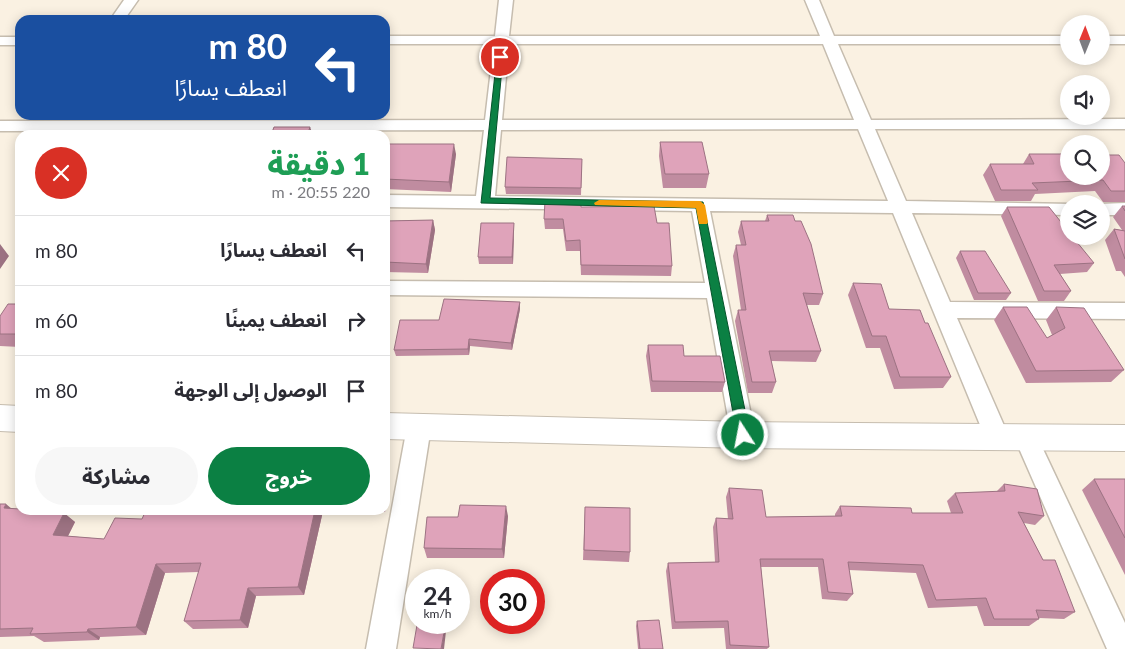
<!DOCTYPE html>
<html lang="ar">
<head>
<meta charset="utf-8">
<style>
	:root { --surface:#fff; --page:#f7f7f7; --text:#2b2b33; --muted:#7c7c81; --line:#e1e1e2; --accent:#0b8043 }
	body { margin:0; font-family:Lato,"Noto Sans Arabic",sans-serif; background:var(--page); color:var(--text); direction:rtl; height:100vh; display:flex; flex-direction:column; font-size:19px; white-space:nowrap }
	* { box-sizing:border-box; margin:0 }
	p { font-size:16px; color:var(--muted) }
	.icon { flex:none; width:28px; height:28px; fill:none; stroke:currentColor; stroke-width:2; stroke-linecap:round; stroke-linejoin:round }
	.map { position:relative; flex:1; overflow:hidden; direction:ltr }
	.drawer { position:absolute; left:15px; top:130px; width:375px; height:385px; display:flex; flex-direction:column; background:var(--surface); border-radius:15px; box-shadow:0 2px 12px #0003; direction:rtl }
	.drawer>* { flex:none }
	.hud { position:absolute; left:15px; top:15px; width:375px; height:105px; border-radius:15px; box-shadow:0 2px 12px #0003; direction:rtl; background:#1a4fa0; color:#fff; overflow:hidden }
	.needle { width:32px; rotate:1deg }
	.buttons { position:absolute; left:1060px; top:15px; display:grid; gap:10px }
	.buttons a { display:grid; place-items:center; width:50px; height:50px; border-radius:50%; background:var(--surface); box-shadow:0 2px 12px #0003; font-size:25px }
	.speed { position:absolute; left:405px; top:569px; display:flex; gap:10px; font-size:25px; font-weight:700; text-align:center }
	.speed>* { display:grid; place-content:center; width:65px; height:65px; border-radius:50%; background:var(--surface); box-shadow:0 2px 12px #0003; line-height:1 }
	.speed small { font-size:12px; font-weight:400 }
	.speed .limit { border:8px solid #d22; background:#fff; color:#111 }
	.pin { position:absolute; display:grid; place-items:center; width:42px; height:42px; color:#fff; margin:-21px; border:2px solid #fff; border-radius:50%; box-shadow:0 1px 5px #0007 }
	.me { position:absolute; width:55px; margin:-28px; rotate:349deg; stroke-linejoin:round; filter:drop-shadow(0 0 4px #0008) }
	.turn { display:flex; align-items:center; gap:18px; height:105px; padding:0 20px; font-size:22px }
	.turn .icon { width:65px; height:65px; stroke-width:2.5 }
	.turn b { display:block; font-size:35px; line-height:42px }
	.round { display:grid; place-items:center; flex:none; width:52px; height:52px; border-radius:26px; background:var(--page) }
	.summary { display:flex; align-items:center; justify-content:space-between; height:85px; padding:0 20px }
	h1 { font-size:30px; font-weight:800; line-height:38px; color:#1e9e55 }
	.button { display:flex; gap:10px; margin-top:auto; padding:10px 20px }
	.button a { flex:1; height:58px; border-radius:30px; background:var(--accent); color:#fff; font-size:20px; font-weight:800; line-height:58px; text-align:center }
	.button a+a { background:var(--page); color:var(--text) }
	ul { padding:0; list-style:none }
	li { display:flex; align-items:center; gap:15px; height:70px; padding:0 20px; border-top:1px solid var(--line) }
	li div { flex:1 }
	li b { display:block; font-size:19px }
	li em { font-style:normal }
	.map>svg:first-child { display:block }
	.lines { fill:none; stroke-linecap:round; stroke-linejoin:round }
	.street-casing { stroke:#c6bdaf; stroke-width:3 }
	.secondary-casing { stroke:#c6bdaf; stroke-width:2 }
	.street { fill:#fff; fill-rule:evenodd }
	.secondary { fill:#fff; fill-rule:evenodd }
	.wall { fill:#c08ca0 }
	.shaded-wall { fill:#9c7282 }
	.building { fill:#dfa3ba; stroke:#9c7282 }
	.route { fill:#0b8043; stroke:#07532c }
	.slow { fill:#f59e0b }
</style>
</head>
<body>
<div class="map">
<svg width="1125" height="649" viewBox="0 0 1125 649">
	<rect width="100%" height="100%" fill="#faf1e2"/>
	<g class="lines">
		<g class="street-casing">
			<path id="street" d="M124,0H138L124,20H110Z
				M499,0H513L509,36H820L805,0H819L834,36H1069V44H838L871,120L1125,119V129H875L906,201L1072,204H1069V215L912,213L950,302L1125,303V319L957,318L1009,437L1005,444L997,447L989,444L985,437L893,213L710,211L755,435L751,442L743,445L735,442L731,435L707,298L385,295V281L705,283L692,211L385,207V195L476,196L484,130L0,131V121L485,120L494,44H385V36H495ZM509,44H823L854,120H502ZM858,129L888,201L495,196L501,130Z
				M1101,36H1125V44H1101Z
				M0,37H20V45H0Z
				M1125,203V215H1101V204H1098Z
				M419,417L427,420L431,427L396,649H366L407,427L411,420Z
				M1026,427L1034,430L1125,623V649H1107L1014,437L1018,430Z"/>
		</g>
		<g class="secondary-casing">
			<path id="secondary" d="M0,405L20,406V432L0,431Z
				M385,413L743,422L1125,425V451L743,448L385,439Z"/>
		</g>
		<use href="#street" class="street"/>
		<use href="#secondary" class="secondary"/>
	</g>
	<path class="wall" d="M660,142L709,174L706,188H663L659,156Z
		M385,144L456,154L451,192L385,189Z
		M1029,154L1125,163V202H1103L1095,191L1035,194L1031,201H995L983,175L990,164H1023Z
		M582,159L581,195L506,194L505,187Z
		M1122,206H1125V277L1121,271H1116L1105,240L1114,229L1122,230L1113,217Z
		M581,207L657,223L672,266L671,276L581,275L580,251H566L563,229H545L544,219Z
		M1007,207L1094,263L1087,272L1060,274L1071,291L1064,301H1038L1001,216Z
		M767,215L823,294L819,305H807L821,351L816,362L771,361L776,382L772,393H748L735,321L738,310H741L733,256L736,245H741L738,232L741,221H765Z
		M433,220L435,230L428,273L385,272V221Z
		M514,230L513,264H479L478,257Z
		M960,251L1011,293L1006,300H974L956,258Z
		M853,283L889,309L925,323L951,377L943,388L894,389L880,348H866L848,295Z
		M520,302V309L512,350L470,346L469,355L396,356L394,350L439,320Z
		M20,304V347L0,346V316Z
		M1003,307L1047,338L1052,335L1046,320L1056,307L1124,370L1111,382L1026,383L994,320Z
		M648,345L684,356L725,382L722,392H651L646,356Z
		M390,479L385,512H356L355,510H385Z
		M1094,479H1125V575L1082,490Z
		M1004,484L1044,516L1035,525L1024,523L1043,560L1075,612L1064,619L1039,618V619L1029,626H984L977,606L928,608L916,573L849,570L853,594L847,601L822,599L818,567H761L769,647L767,649H726L724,628L672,629L666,571L668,563L715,562L713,527L716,518L728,519L726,497L729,488L766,517L835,516V514L840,506L912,513H951L947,501L955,493L996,492Z
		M0,504L12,509L64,513L75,522L68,536L104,539L323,511L304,595L256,596L248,628L193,629L184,621L199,572L165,573L146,635L100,637L99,640L44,642L34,636L0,637Z
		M585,507L630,552L629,562L583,560Z
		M508,516L504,558H427L424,548Z
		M637,621L663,649H638L636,626Z"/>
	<path class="shaded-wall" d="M310,127L313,135L308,133Z
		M454,144L456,154L451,192L449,182Z
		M433,220L435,230L428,273L426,264Z
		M514,223V230L513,264L512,257Z
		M0,244L9,256L0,269Z
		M520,302V309L512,350L511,343Z
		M469,339L470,346L469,355L468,349Z
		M388,473L390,479L385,512L384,510L385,492Z
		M6,504L18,514L4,508Z
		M506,506L508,516L504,558L502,549Z
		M315,510L323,511L304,595L298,587Z
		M64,513L75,522L64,544L53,535Z
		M156,564L165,573L146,635L136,627Z
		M248,588L256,596L248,628L240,620Z
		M445,627L446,631L444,649H441Z
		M88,629L100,637L99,640L87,632Z"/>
	<path class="building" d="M274,127H310L308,133L339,134L338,135H271Z
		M660,142H702L709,174H665Z
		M385,144H454L449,182L385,179Z
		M1029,154H1069V176H1101V155H1119L1125,163V191H1111L1103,180L1032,183L1038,190H1001L990,164H1034Z
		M507,157L582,159L581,188L505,187Z
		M545,201H581V207L654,206L657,223H669L672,266L581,265L580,240L566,241L563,219H544Z
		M1122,206H1125V211Z
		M1007,207H1049L1069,232V236H1072L1094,263L1054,265L1071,291H1044Z
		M767,215H793L795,221H801L811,244L823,294L803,293L821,351H769L776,382H752L738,310H746L736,245H746L741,221H769Z
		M433,220L426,264L385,262V221Z
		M481,223H514L512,257H478Z
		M1114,229L1125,231V259Z
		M960,251H985L1011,293H978Z
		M853,283L881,284L889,309L920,310L925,323H928L951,377H900L886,336H872Z
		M444,299L520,302L511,343L469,339L468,349L394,350L400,320H439Z
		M8,304H20V334H0V316Z
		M1003,307H1027L1047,338L1065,328L1056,307L1084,308L1124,370L1036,371Z
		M648,345H683L684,356H720L725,382L652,381Z
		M385,473H388L385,492Z
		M1094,479H1125V538Z
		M1004,484L1037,489L1044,516L1018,512L1043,560H1055L1075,612L1036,610L1039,619H994L986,598L936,600L923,565L848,562L853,594L828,592L823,559H760L769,647L730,645L728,621L675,622L668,563L719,562L716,518L733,519L729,488L762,490L766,517L842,516L840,506L911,508L912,513H963L955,493L1005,491Z
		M0,504H6L4,508L20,509V510L64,513L53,535L104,539L115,518L142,519L146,510H315L298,587L248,588L240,620L184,621L201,563L156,564L136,627L88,629L87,632L30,634L33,628L0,629Z
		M460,505L506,506L502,549L424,548L427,517H458Z
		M585,507L630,508V552L584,550Z
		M503,574H524V580H503Z
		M659,620L663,649H640L637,621Z
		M417,625L445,627L441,649L413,648Z"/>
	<path class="route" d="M497,55L503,57L490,198L703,202L750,435L748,439H739L737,435L696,208L481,203Z"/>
	<path class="slow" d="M599,200L700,201L705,205L708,222L707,224H699L696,208L595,205L594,203Z"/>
</svg>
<div class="buttons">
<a><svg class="needle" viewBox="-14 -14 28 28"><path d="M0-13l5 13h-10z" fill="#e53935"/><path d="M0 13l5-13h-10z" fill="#7c7c81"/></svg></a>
<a><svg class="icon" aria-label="sound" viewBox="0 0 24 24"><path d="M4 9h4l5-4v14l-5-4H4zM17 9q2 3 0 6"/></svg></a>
<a><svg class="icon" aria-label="search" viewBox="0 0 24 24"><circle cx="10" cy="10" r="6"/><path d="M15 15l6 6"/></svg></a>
<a><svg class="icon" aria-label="layers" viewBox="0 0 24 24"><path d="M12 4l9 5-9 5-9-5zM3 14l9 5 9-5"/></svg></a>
</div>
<div class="speed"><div>24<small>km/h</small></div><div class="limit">30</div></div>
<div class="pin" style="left:500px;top:57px;background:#d93025"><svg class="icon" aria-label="arrive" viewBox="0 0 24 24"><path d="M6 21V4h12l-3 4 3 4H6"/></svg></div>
<svg class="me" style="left:743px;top:435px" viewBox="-20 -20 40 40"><circle r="17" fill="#0b8043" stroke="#fff" stroke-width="3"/><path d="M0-11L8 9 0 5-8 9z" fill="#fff"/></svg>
<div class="hud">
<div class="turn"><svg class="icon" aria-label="left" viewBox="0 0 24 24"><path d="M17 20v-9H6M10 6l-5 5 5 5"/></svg><div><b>80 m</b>انعطف يسارًا</div></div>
</div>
<section class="drawer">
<div class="summary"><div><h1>1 دقيقة</h1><p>220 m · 20:55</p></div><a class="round" style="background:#d93025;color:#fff"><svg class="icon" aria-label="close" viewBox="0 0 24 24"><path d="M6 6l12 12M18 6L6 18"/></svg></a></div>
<ul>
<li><svg class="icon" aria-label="left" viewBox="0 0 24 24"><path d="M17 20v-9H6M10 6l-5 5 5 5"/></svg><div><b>انعطف يسارًا</b></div><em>80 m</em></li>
<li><svg class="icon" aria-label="right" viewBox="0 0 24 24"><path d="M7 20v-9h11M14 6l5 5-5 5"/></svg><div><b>انعطف يمينًا</b></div><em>60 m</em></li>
<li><svg class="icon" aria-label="arrive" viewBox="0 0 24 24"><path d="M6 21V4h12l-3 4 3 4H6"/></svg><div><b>الوصول إلى الوجهة</b></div><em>80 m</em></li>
</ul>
<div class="button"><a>خروج</a><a>مشاركة</a></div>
</section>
</div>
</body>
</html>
